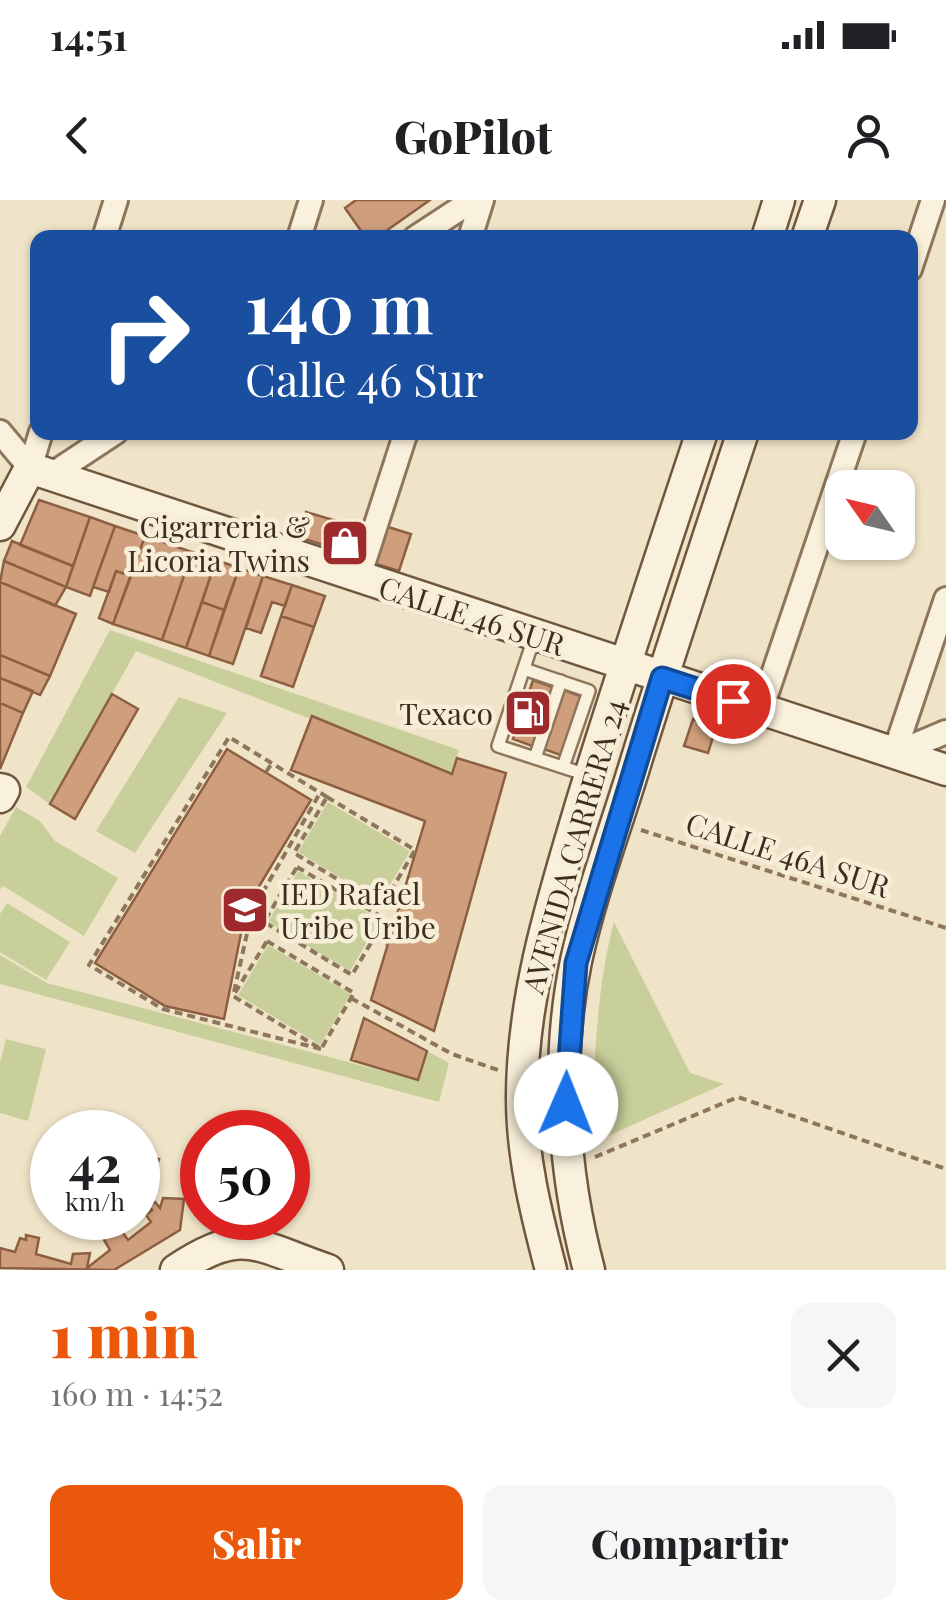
<!DOCTYPE html>
<html lang="es">
<head>
<meta charset="utf-8">
<style>
	:root { --surface:#fff; --page:#f6f6f6; --text:#202124; --muted:#757577; --accent:#ea580c }
	body { margin:0; font-family:"Playfair Display",serif; background:var(--page); color:var(--text); height:100vh; display:flex; flex-direction:column; font-size:38px; white-space:nowrap }
	* { box-sizing:border-box; margin:0 }
	p { font-size:32px; color:var(--muted) }
	.icon { flex:none; width:55px; height:55px; fill:none; stroke:currentColor; stroke-width:2; stroke-linecap:round; stroke-linejoin:round }
	.map { position:relative; height:1070px; overflow:hidden }
	.side { display:flex; flex-direction:column; background:var(--surface); flex:1 }
	.side>* { flex:none }
	.hud { position:absolute; left:30px; top:30px; width:888px; height:210px; border-radius:20px; box-shadow:0 2px 8px #0004; background:#1a4fa0; color:#fff; overflow:hidden }
	.needle { width:65px; rotate:304deg }
	.tools { position:absolute; left:825px; top:270px; display:grid; gap:20px }
	.tools a { display:grid; place-items:center; width:90px; height:90px; border-radius:20px; background:var(--surface); box-shadow:0 2px 8px #0004; font-size:50px }
	.speed { position:absolute; left:30px; top:910px; display:flex; gap:20px; font-size:50px; font-weight:700; text-align:center }
	.speed>* { display:grid; place-content:center; width:130px; height:130px; border-radius:50%; background:var(--surface); box-shadow:0 2px 8px #0004; line-height:1 }
	.speed small { font-size:25px; font-weight:400 }
	.speed .limit { border:15px solid #d22; background:#fff; color:#111 }
	.pin { position:absolute; display:grid; place-items:center; width:85px; height:85px; color:#fff; margin:-42px; border:5px solid #fff; border-radius:50%; box-shadow:0 2px 10px #0007 }
	.me { position:absolute; width:110px; margin:-55px; rotate:1deg; stroke-linejoin:round; filter:drop-shadow(0 0 8px #0008) }
	.turn { display:flex; align-items:center; gap:35px; height:210px; padding:0 50px; font-size:45px }
	.turn .icon { width:130px; height:130px; stroke-width:2.5 }
	.turn b { display:block; font-size:70px; line-height:85px }
	.round { display:grid; place-items:center; flex:none; width:105px; height:105px; border-radius:20px; background:var(--page) }
	.overview { display:flex; align-items:center; justify-content:space-between; height:170px; padding:0 50px }
	h1 { font-size:60px; font-weight:800; line-height:75px; color:var(--accent) }
	.primary-button { display:flex; gap:20px; margin-top:auto; padding:20px 50px }
	.primary-button a { flex:1; height:115px; border-radius:20px; background:var(--accent); color:#fff; font-size:40px; font-weight:800; line-height:115px; text-align:center }
	.primary-button a+a { background:var(--page); color:var(--text) }
	.status { display:flex; justify-content:space-between; align-items:center; height:70px; padding:0 50px; background:var(--surface); direction:ltr }
	.status svg { height:28px; fill:currentColor }
	header { display:flex; justify-content:space-between; align-items:center; height:130px; padding:0 50px; background:var(--surface); font-size:45px; font-weight:800 }
	.map>svg:first-child { display:block }
	.green { fill:#c9cf9b }
	.building { fill:#cf9f7d; stroke:#8d5f41; stroke-width:2.5 }
	.lines { fill:none; stroke-linecap:round; stroke-linejoin:round }
	.lane-casing { stroke:#8d765c; stroke-width:16 }
	.street-casing { stroke:#8d765c; stroke-width:28 }
	.secondary-casing { stroke:#6f573f; stroke-width:35 }
	.path { stroke:#8d765c; stroke-width:4; stroke-dasharray:8 5; stroke-linecap:butt }
	.lane { stroke:#faf1dc; stroke-width:11 }
	.street { stroke:#faf1dc; stroke-width:22 }
	.secondary { stroke:#faf1dc; stroke-width:30 }
	.route-casing { stroke:#114b97; stroke-width:25 }
	.route { stroke:#1a73e8; stroke-width:18 }
	.labels { text-anchor:middle; dominant-baseline:central; stroke-width:9; stroke-linejoin:round; paint-order:stroke }
	.poi-label { font-size:30px; fill:#3d2e20; stroke:#f7eed8; text-anchor:end }
	.street-label { font-size:30px; fill:#3d2e20; stroke:#f7eed8 }
</style>
</head>
<body>
<div class="status"><b>14:51</b><svg viewBox="0 0 49 12"><path d="M0 12V9h3v3zM5 12V6h3v6zM10 12V3h3v9zM15 12V0h3v12zM26 1h20v11H26zM47 4h2v5h-2z"/></svg></div>
<header><svg class="icon" aria-label="back" viewBox="0 0 24 24"><path d="M15 5l-7 7 7 7"/></svg>GoPilot<svg class="icon" aria-label="person" viewBox="0 0 24 24"><circle cx="12" cy="8" r="4"/><path d="M4 21q1-7 8-7t8 7"/></svg></header>
<div class="map">
<svg width="946" height="1070" viewBox="0 0 946 1070">
	<rect width="100%" height="100%" fill="#f0e4c8"/>
	<path class="green" d="M110,430L459,550L452,574L136,451L50,604L26,587Z
		M179,497L227,513L135,653L96,631Z
		M328,602L410,651L380,702L298,652Z
		M16,607L40,621L55,641L118,678L84,736L3,686L0,689V636Z
		M298,671L380,720L350,771L268,722Z
		M7,703L70,742L46,780L0,752V714Z
		M614,722L690,873L724,884L592,943C594,869 595,794 614,722Z
		M268,745L351,794L320,845L238,795Z
		M0,755L47,783L417,880L427,851L449,863L439,902L0,784Z
		M6,839L46,849L28,921L0,913V863Z"/>
	<path class="building" d="M356,0H430L376,38H366L345,8Z
		M39,300L90,317L73,366L20,345Z
		M306,312L354,326L346,352L298,337Z
		M90,317L115,326L90,396L66,387Z
		M115,326L145,336L131,376L116,371L109,392L93,387Z
		M385,326L411,334L399,371L373,363Z
		M145,336L192,352L162,440L113,424Z
		M12,341L73,366L66,387L4,361Z
		M192,352L216,360L186,448L162,440Z
		M216,360L239,368L224,410L202,402Z
		M4,361L66,387L55,406L0,382Z
		M239,368L263,376L233,464L209,456Z
		M116,371L131,376L113,424L99,418Z
		M263,376L292,385L285,406L272,402L261,433L246,428Z
		M0,382L76,414L50,476L0,455Z
		M292,385L325,396L314,427L281,416Z
		M202,402L224,410L209,456L186,448Z
		M281,416L314,427L293,487L261,476Z
		M0,455L50,476L40,495L0,478Z
		M0,478L33,491L23,513L0,503Z
		M533,480L555,488L535,547L513,539Z
		M561,489L583,497L563,556L541,548Z
		M112,494L138,509L75,619L50,604Z
		M0,503L23,513L0,569Z
		M312,516L452,574L457,558L506,573L434,831L371,800L425,621L291,570Z
		M693,519L716,527L708,553L684,546Z
		M227,549L311,600L246,708L224,819L165,806L95,763Z
		M364,818L427,851L418,880L351,860Z
		M138,953L159,959L147,994L138,991Z
		M163,998L184,999L180,1030L114,1070L0,1068V1048L15,1052L20,1038L26,1040V1035L39,1038L36,1054L71,1064L73,1054L90,1053L87,1068L110,1050L103,1038L105,1031L119,1027L128,1040L151,1022L146,1015L152,1010L149,1007L155,1002L160,1008Z"/>
	<g class="lines">
		<g class="lane-casing">
			<path id="lane" d="M535,435L498,546L587,575
				M524,469L589,491L563,567
				M535,558L561,481"/>
		</g>
		<g class="street-casing">
			<path id="street" d="M104,38L116,0
				M299,38L311,0
				M415,38L473,0
				M470,38L482,0
				M910,69L933,0
				M0,232L30,268
				M30,268L41,232
				M51,275L116,232
				M359,377L406,232
				M761,510L855,232
				M894,554L946,399
				M894,554L946,532"/>
		</g>
		<g class="secondary-casing">
			<path id="secondary" d="M767,38L779,0
				M807,38L820,0
				M0,325L30,268L946,570
				M0,589L4,590L0,597
				M176,1070C243,1025 257,1046 328,1070
				M551,1070C536,1013 522,957 522,898C522,795 553,699 582,601C620,478 661,355 702,232
				M589,1070C563,972 555,861 576,761C591,692 617,625 637,558C671,449 707,341 743,232"/>
		</g>
		<path class="path" d="M266,572L272,563
			M327,597L415,650L382,706L294,653Z
			M641,630L946,728
			M297,667L385,719L352,775L264,722Z
			M375,737L388,745
			M267,741L354,793L321,849L233,796Z
			M234,792L252,711L320,593
			M351,798L452,854L498,870
			M321,849L163,809L89,765L229,537L327,597
			M595,957L738,897L946,969"/>
		<use href="#lane" class="lane"/>
		<use href="#street" class="street"/>
		<use href="#secondary" class="secondary"/>
	</g>
	<g class="lines">
		<g class="route-casing">
			<path id="route" d="M566,904L576,763L662,478L733,501"/>
		</g>
		<use href="#route" class="route"/>
	</g>
	<defs>
		<g id="shop-square" transform="scale(2.5)"><rect x="-9" y="-9" width="18" height="18" rx="4" fill="#9e2a2b" stroke="#f7eed8"/><path d="M-5-2.5h2.3a2.7 3.5 0 0 1 5.4 0H5L5.5 6h-11ZM-1.5-2.5h3a1.5 2.3 0 0 0-3 0Z" fill="#fff"/></g>
		<g id="fuel-square" transform="scale(2.5)"><rect x="-9" y="-9" width="18" height="18" rx="4" fill="#9e2a2b" stroke="#f7eed8"/><path d="M-5.5-6h7V0h2V4h1.3V-2.5L3-4.5l.8-.8L6-3V5H2.5V1h-1V6h-7ZM-4.2-4.7v3.2H.2V-4.7Z" fill="#fff"/></g>
		<g id="school-square" transform="scale(2.5)"><rect x="-9" y="-9" width="18" height="18" rx="4" fill="#9e2a2b" stroke="#f7eed8"/><path d="M0-5L7-2L0 1L-7-2ZM-4 1L0 2.5L4 1V4Q0 6-4 4Z" fill="#fff"/></g>
	</defs>
	<g fill-rule="evenodd">
		<use href="#shop-square" x="345" y="343"/>
		<use href="#fuel-square" x="528" y="513"/>
		<use href="#school-square" x="245" y="710"/>
	</g>
	<g class="labels">
		<g class="poi-label">
			<text x="310" y="326">Cigarreria &amp;<tspan x="310" dy="34">Licoria Twins</tspan></text>
			<text x="493" y="513">Texaco</text>
			<text x="280" y="693" text-anchor="start">IED Rafael<tspan x="280" dy="34">Uribe Uribe</tspan></text>
		</g>
		<g class="street-label">
			<text transform="translate(472 415) rotate(18)">CALLE 46 SUR</text>
			<text transform="translate(573 646) rotate(-74)">AVENIDA CARRERA 24</text>
			<text transform="translate(788 654) rotate(18)">CALLE 46A SUR</text>
		</g>
	</g>
</svg>
<div class="tools">
<a><svg class="needle" viewBox="-14 -14 28 28"><path d="M0-13l5 13h-10z" fill="#e53935"/><path d="M0 13l5-13h-10z" fill="#757577"/></svg></a>
</div>
<div class="speed"><div>42<small>km/h</small></div><div class="limit">50</div></div>
<div class="pin" style="left:733px;top:501px;background:#d93025"><svg class="icon" aria-label="arrive" viewBox="0 0 24 24"><path d="M6 21V4h12l-3 4 3 4H6"/></svg></div>
<svg class="me" style="left:566px;top:904px" viewBox="-20 -20 40 40"><circle r="19" fill="#fff"/><path d="M0-13L10 11 0 6-10 11z" fill="#1a73e8"/></svg>
<div class="hud">
<div class="turn"><svg class="icon" aria-label="right" viewBox="0 0 24 24"><path d="M7 20v-9h11M14 6l5 5-5 5"/></svg><div><b>140 m</b>Calle 46 Sur</div></div>
</div>
</div>
<section class="side">
<div class="overview"><div><h1>1 min</h1><p>160 m · 14:52</p></div><a class="round"><svg class="icon" aria-label="close" viewBox="0 0 24 24"><path d="M6 6l12 12M18 6L6 18"/></svg></a></div>
<div class="primary-button"><a>Salir</a><a>Compartir</a></div>
</section>
</body>
</html>
